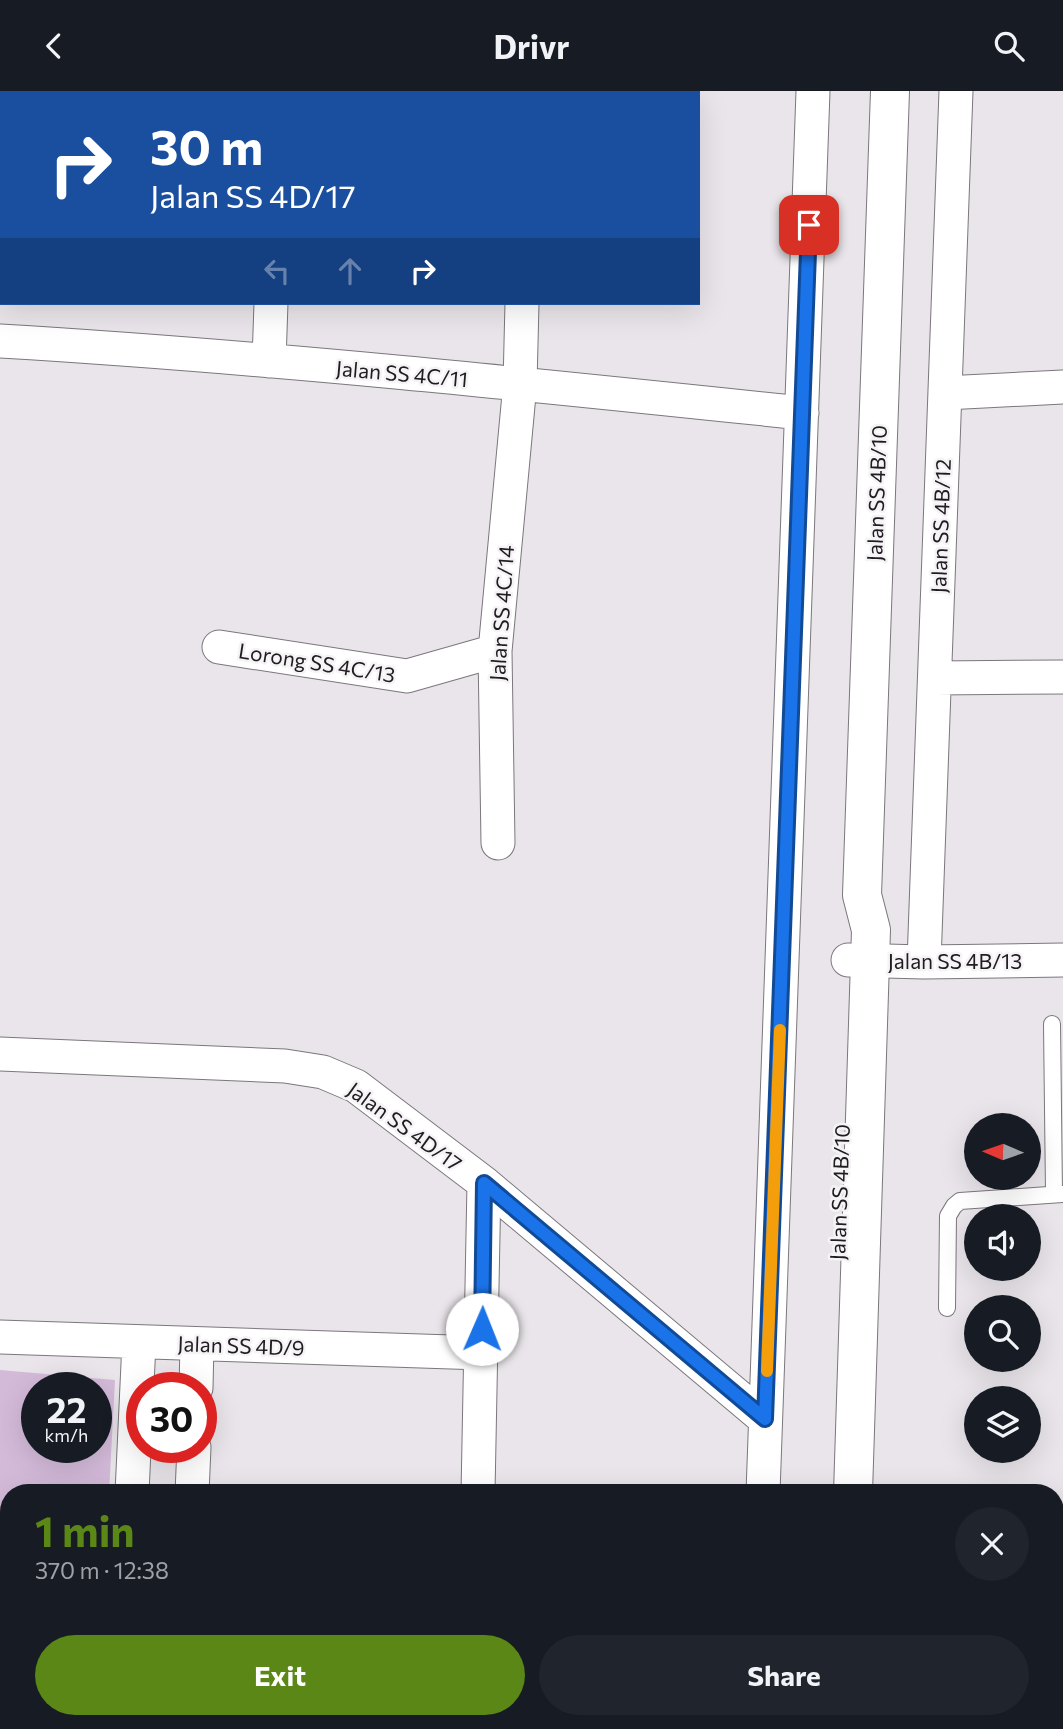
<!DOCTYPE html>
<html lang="en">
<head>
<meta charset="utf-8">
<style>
	:root { --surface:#171b24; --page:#20242c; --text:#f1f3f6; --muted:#9ea1a6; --accent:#5b8716 }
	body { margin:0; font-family:Commissioner,sans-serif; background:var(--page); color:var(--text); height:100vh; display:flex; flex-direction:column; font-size:26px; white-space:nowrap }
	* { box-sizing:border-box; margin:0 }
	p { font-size:23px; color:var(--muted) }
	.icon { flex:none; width:38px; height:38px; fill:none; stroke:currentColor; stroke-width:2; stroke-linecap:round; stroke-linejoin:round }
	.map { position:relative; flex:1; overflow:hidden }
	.panel { position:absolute; left:0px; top:1393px; width:1064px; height:245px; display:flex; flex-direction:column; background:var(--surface); border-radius:28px 28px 0 0; box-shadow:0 7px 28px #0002 }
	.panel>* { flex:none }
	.hud { position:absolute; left:0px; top:0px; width:700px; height:214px; box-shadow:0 7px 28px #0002; background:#1a4fa0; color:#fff; overflow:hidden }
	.needle { width:46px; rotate:272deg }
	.fabs { position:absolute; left:964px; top:1022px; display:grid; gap:14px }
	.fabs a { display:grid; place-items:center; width:77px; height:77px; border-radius:50%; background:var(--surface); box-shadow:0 7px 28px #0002; font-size:35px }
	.speed { position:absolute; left:21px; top:1281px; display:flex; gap:14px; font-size:35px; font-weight:700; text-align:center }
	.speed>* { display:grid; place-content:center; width:91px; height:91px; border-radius:50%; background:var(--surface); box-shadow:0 7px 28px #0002; line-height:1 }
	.speed small { font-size:18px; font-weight:400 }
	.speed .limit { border:10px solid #d22; background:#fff; color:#111 }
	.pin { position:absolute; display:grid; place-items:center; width:60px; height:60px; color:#fff; margin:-30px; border-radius:14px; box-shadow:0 4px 10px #0006 }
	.me { position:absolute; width:77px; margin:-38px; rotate:1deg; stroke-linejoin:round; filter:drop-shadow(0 0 5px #0008) }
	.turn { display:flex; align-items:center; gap:24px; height:147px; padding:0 35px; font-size:32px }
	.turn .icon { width:91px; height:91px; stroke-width:2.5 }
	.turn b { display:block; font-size:49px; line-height:60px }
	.lanes { display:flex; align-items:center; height:66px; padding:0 35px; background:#0003; justify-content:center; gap:35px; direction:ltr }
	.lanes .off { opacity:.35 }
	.round { display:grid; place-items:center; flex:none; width:74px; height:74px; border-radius:37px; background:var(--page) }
	.headline { display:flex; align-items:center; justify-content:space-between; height:119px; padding:0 35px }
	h1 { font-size:42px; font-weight:700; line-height:52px; color:var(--accent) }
	.action { display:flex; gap:14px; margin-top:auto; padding:14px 35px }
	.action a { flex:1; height:80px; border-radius:42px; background:var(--accent); color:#fff; font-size:28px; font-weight:700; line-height:80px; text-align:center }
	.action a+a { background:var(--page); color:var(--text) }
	header { display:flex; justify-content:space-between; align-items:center; height:91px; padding:0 35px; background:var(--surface); font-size:32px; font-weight:700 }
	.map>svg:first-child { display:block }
	.green { fill:#d3bad9; fill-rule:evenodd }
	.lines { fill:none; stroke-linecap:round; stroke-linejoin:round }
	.lane-casing { stroke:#7b777c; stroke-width:18 }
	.street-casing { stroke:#7b777c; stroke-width:35 }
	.secondary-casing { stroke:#7b777c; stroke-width:40 }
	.lane { stroke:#fff; stroke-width:16 }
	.street { stroke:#fff; stroke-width:33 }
	.secondary { stroke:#fff; stroke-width:38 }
	.route-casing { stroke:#114b97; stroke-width:18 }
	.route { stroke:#1a73e8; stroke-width:12 }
	.slow { stroke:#f59e0b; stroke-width:12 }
	.labels { text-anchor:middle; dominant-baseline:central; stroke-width:5; stroke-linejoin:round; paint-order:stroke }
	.street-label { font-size:21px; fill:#1f1d1f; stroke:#f6f3f7 }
</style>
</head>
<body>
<header><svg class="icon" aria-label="back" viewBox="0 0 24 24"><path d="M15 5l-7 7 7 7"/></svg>Drivr<svg class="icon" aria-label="search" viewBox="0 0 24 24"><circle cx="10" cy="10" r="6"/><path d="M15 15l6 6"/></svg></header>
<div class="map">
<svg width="1063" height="1638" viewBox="0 0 1063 1638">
	<rect width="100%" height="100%" fill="#e9e5ea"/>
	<path class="green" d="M0,1279L115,1289L109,1402H9V1629H97L96,1638H0ZM37,1297H96V1356H37Z"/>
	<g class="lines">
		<g class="lane-casing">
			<path id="lane" d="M1052,933L1054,1103
				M947,1217L948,1125L954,1115L960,1110L1063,1103"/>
		</g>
		<g class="street-casing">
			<path id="street" d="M277,2V0
				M529,2V0
				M0,250C268,266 535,294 802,322
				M269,270L271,212
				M945,302L1063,296
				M219,556L407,585L495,560
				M935,587L1063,586
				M498,752L495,560L520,293L522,212
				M848,869L924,871L1063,869
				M924,871L956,0
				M0,963L285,975L323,981L356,995L484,1092L765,1328
				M0,1246L482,1262
				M196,1297L197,1253
				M132,1402L139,1251
				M192,1402L194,1356
				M478,1402L484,1092
				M763,1402L813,0
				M121,1638V1629
				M184,1638V1629
				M470,1638L471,1629
				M754,1638L755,1629"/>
		</g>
		<g class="secondary-casing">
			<path id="secondary" d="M853,1402L871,839L862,804L890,0
				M819,1638V1629"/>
		</g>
		<use href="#lane" class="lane"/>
		<use href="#street" class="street"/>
		<use href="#secondary" class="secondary"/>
	</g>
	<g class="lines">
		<g class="route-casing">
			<path id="route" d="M482,1238L484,1092L765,1328L809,134"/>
		</g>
		<use href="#route" class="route"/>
		<path class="slow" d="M767,1280L780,939"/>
	</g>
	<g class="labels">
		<g class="street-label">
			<text transform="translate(402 282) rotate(5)">Jalan SS 4C/11</text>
			<text transform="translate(876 402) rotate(-88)">Jalan SS 4B/10</text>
			<text transform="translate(940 435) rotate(-88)">Jalan SS 4B/12</text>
			<text transform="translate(501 522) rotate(-86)">Jalan SS 4C/14</text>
			<text transform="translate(317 571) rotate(9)">Lorong SS 4C/13</text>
			<text x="955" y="869">Jalan SS 4B/13</text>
			<text transform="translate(405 1035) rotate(36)">Jalan SS 4D/17</text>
			<text transform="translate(839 1101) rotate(-88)">Jalan SS 4B/10</text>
			<text transform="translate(241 1254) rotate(2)">Jalan SS 4D/9</text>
		</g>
	</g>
</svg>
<div class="fabs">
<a><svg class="needle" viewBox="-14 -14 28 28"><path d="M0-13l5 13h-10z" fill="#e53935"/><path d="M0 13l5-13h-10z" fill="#9ea1a6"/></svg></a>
<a><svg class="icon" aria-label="sound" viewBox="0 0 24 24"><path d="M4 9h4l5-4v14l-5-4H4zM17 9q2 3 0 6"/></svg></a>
<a><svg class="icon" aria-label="search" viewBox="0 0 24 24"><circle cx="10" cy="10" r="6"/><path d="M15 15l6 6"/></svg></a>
<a><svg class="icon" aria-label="layers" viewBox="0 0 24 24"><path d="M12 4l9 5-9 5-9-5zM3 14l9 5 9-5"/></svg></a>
</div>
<div class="speed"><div>22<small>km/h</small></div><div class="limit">30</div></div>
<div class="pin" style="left:809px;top:134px;background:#d93025"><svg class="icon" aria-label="arrive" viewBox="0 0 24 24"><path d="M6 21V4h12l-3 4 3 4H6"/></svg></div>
<svg class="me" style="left:482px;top:1238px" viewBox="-20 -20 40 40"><circle r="19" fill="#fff"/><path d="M0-13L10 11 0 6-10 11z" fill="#1a73e8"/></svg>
<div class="hud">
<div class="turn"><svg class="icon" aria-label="right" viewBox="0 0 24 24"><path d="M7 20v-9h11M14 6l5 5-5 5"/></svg><div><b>30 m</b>Jalan SS 4D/17</div></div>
<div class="lanes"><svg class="icon off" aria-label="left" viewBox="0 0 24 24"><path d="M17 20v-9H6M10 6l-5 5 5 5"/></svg><svg class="icon off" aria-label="ahead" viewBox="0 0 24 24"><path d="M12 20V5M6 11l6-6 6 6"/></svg><svg class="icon" aria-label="right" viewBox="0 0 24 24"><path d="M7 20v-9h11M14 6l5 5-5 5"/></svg></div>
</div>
<section class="panel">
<div class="headline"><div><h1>1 min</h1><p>370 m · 12:38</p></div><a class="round"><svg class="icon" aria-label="close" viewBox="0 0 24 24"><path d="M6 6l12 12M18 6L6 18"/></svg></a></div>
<div class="action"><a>Exit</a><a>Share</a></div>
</section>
</div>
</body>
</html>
